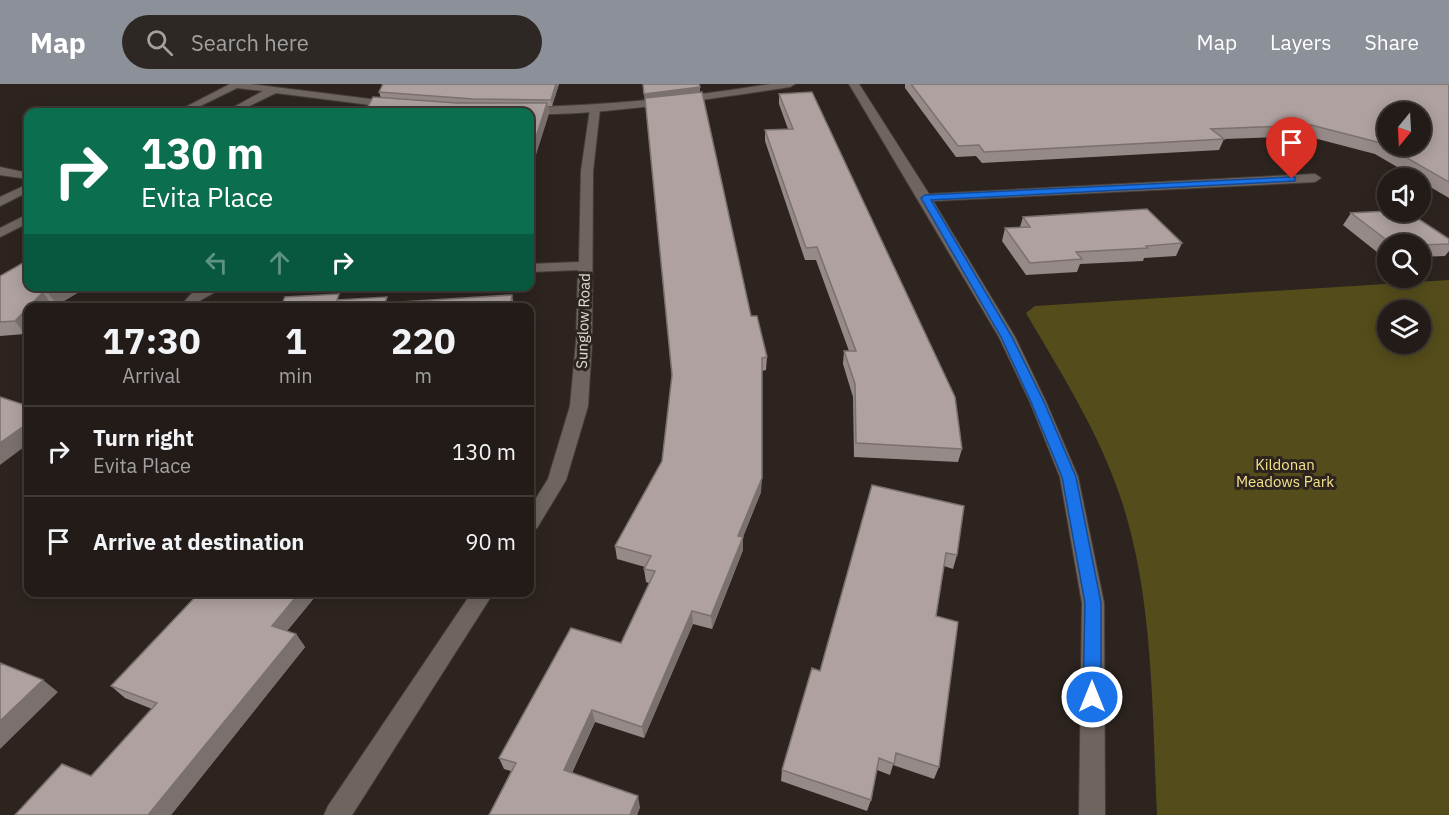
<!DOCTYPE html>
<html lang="en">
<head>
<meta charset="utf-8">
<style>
	:root { --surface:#221b17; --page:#2e2824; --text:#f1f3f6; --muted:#a2a1a1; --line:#3f3936; --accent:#8c9099 }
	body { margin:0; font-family:"IBM Plex Sans",sans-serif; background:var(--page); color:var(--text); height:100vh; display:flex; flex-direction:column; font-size:22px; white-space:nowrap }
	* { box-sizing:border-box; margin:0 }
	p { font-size:20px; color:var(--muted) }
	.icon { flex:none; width:33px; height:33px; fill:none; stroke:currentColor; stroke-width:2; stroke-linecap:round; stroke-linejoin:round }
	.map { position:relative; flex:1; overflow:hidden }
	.panel { position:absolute; left:24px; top:219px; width:510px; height:294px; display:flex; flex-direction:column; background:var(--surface); border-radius:12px; box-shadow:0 3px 15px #0003,0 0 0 2px var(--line) }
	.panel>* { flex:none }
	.banner { position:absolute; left:24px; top:24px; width:510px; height:183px; border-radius:12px; box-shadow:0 3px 15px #0003,0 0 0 2px var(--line); background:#0b6e4f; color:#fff; overflow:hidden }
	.needle { width:39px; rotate:198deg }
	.tools { position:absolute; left:1377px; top:18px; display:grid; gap:12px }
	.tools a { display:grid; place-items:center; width:54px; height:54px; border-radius:50%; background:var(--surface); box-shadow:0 3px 15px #0003,0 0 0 2px var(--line); font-size:30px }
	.pin { position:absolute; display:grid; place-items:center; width:51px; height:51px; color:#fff; margin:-62px -26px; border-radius:50% 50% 50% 0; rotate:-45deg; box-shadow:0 0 6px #0007 }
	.pin .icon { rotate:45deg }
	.me { position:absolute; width:66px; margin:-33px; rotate:0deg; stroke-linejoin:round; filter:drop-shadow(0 0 4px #0008) }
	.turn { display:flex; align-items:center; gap:21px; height:126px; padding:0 18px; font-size:27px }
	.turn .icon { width:78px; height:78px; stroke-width:2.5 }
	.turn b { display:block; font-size:42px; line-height:51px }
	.lanes { display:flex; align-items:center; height:57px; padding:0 18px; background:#0003; justify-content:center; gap:30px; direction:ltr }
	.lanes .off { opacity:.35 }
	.eta { display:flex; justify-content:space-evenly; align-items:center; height:102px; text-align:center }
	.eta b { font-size:36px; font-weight:700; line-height:42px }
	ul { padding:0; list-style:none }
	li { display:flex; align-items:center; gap:18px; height:90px; padding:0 18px; border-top:2px solid var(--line) }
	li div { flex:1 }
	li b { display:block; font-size:22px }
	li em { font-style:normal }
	header { display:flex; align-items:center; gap:36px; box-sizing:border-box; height:84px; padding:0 30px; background:var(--accent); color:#fff }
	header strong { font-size:28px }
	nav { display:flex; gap:33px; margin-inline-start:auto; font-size:21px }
	.search { width:420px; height:54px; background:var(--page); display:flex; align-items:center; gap:15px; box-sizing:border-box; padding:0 21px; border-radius:33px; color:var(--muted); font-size:22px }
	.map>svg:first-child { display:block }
	.green { fill:#544c1a; fill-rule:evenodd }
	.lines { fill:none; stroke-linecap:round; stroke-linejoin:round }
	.street-casing { stroke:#463f3b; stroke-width:2 }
	.secondary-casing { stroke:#463f3b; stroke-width:2 }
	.street { fill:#6f6560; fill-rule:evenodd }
	.secondary { fill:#6f6560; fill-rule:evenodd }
	.wall { fill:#968a89 }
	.shaded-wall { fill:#7a716f }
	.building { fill:#aea19f; stroke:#7a716f; stroke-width:1.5; fill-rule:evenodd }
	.route { fill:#1a73e8; stroke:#114b97; stroke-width:1.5 }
	.labels { text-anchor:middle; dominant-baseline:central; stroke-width:6; stroke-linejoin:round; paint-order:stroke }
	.street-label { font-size:15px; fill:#e3ddda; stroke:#2d241f }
	.park-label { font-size:15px; fill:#f3e389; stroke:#2d241f }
</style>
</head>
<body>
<header>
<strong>Map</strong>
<div class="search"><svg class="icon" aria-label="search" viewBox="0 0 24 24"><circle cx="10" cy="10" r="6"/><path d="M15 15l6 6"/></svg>Search here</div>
<nav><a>Map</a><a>Layers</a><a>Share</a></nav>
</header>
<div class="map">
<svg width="1449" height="731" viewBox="0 0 1449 731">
	<rect width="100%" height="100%" fill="#2d241f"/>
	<path class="green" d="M1449,196V731H1157C1152,628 1154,514 1121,415C1099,348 1061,289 1026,229L1035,222ZM1388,226H1420V260H1388Z"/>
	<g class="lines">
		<g class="street-casing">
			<path id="street" d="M849,0H859L929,110L1315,90L1321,94L1315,98L933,117L1015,253L1046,318L1078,393L1104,519L1105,731H1079L1082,519L1060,393L1030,318L999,253Z
				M595,22L600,25L593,87L592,258L588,322L566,396L537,444L530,447V424L548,395L570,322L576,258L578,186L530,188V180L579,178L581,87L590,25Z
				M0,83L28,89V95L0,91Z
				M206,202H226L201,216L194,224H179L191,210Z
				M472,508H494L352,731H324L328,722Z"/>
		</g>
		<g class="secondary-casing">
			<path id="secondary" d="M230,0H251L394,18L399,21L394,24L276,9L237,28H225L263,7L237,4L188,28H176Z
				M771,0H795L790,3C752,9 542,41 521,26L526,23C609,22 690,13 771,0Z
				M28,100V108L0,122V113Z
				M28,130V139L0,153V144Z"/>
		</g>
		<use href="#street" class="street"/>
		<use href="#secondary" class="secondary"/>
	</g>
	<path class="wall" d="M559,0L552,22H548L549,30L381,14L379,8Z
		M643,0L700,8L751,232L767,273L766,286L762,287L761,408L743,453V466L712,545L693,540L644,654L595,638L572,689L640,723L637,731H489L511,687L504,685L499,674L621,559L649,499L646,498L644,485L645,483L617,475L615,462L662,377L672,293L645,15Z
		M905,0H1449V114L1420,97V94H1416L1375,70L1306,52L1224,55L1219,66L982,79L976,72L956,73L905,4Z
		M779,10L962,365L958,378L854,373L853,313L843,280L844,267H849L816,176H805L765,57V46L788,45L779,20Z
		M1351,129L1449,155V167L1445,172L1420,173V160H1388L1387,176L1343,141Z
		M1023,133L1182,159L1176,172L1144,174L1143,177L1080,180L1077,188L1026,191L1002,157L1005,144L1020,143Z
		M0,192L28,202H89L57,221H52L25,250L0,252Z
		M872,401L957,471L953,485L944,482L936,532L939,683L934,695L893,681L890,691L877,686L871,716L867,727L781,697L782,686L820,587Z
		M200,508H319L287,547L296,550L305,563L171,731H15L91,692L152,625L125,614L111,602Z"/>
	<path class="shaded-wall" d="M556,0H559L552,22L551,16Z
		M700,3V9L645,15L644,10Z
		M547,19L549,30L530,90V72Z
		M59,202H89L57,221L48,209Z
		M43,208L52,221L49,224H28V246L25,250L15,237Z
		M512,211L515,224H510Z
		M28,339V360L0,381V359Z
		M762,394L761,408L738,465V452Z
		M743,453V466L712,545L711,532Z
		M300,508H319L281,554L272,542Z
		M692,527L693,540L644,654L642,643Z
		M296,550L305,563L171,731H148Z
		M43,596L58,608L0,665V637Z
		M592,626L595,638L568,697L564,686Z
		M638,712L640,723L637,731H630Z"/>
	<path class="building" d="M383,0H556L551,16L473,15L379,8Z
		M643,0H699L700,3L644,10Z
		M911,0H1449V98L1381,59L1311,41L1211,45L1224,55L984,68L979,61L958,62ZM1388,28H1420V62H1388Z
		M702,8L751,232H757L767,273L762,274V394L738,452L743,453L711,532L692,527L642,643L592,626L564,686L638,712L630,731H489L516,679L499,674L571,544L621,559L655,487L644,485L651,472L615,462L662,377L672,291L645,14Z
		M812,8L955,313L962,365L856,359L855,300L844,267H856L817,163L806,164L765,46L793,45L779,10Z
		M373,13L457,19H547L530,72V28H365Z
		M1147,125L1182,159L1146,162L1148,164L1076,168L1082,175L1030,179L1005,144L1030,143L1023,133Z
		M1388,127L1408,128L1449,155V160L1420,161V160H1392L1351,129Z
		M28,176V202H59L48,209L43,208L15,237L0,238V192Z
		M339,210L337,216L387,213L385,219L512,211L510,224H280L285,213Z
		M0,313L28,322V339L0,359Z
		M872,401L964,422L957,471L946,469L936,532L958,538L939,683L896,669L894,680L879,674L871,716L782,686L812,584L820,587Z
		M200,508H300L272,542L296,550L148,731H15L62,680L91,692L157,619L111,602Z
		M0,579L43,596L0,637Z"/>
	<path class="route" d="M1292,93H1295V97L931,116L1012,253L1044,318L1076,393L1101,519V613L1099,619L1092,621L1086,619L1083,613L1085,519L1062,393L1031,318L1001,253L921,114L925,111Z"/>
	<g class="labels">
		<g class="street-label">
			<text transform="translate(583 237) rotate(-88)">Sunglow Road</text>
		</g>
		<g class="park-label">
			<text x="1285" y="380">Kildonan<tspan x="1285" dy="17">Meadows Park</tspan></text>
		</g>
	</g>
</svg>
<div class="tools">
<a><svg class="needle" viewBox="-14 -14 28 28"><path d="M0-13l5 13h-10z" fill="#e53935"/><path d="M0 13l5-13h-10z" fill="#a2a1a1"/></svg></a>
<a><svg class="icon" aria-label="sound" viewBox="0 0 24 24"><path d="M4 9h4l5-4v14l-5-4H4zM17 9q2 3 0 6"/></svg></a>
<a><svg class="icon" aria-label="search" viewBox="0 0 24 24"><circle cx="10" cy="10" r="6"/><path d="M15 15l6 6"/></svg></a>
<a><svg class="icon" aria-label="layers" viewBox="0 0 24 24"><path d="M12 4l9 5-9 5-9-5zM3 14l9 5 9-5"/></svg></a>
</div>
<div class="pin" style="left:1292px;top:95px;background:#d93025"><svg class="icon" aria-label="arrive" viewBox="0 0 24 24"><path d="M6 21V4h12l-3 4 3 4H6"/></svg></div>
<svg class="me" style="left:1092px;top:613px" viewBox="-20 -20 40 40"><circle r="17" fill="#1a73e8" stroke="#fff" stroke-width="3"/><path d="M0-11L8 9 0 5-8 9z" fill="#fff"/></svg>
<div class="banner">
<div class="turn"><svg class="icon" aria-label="right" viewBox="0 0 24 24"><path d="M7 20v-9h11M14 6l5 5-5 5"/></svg><div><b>130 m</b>Evita Place</div></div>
<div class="lanes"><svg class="icon off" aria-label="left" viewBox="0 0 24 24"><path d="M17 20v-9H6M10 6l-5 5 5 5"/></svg><svg class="icon off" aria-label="ahead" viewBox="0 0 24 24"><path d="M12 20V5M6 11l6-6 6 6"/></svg><svg class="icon" aria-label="right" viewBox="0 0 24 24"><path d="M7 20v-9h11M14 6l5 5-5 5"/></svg></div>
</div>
<section class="panel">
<div class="eta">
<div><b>17:30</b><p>Arrival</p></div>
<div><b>1</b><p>min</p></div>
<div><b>220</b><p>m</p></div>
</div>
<ul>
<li><svg class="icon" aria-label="right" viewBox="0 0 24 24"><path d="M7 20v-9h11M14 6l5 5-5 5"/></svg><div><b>Turn right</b><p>Evita Place</p></div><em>130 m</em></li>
<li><svg class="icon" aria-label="arrive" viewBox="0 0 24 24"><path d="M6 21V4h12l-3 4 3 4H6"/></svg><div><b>Arrive at destination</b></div><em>90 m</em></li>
</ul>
</section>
</div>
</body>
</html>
